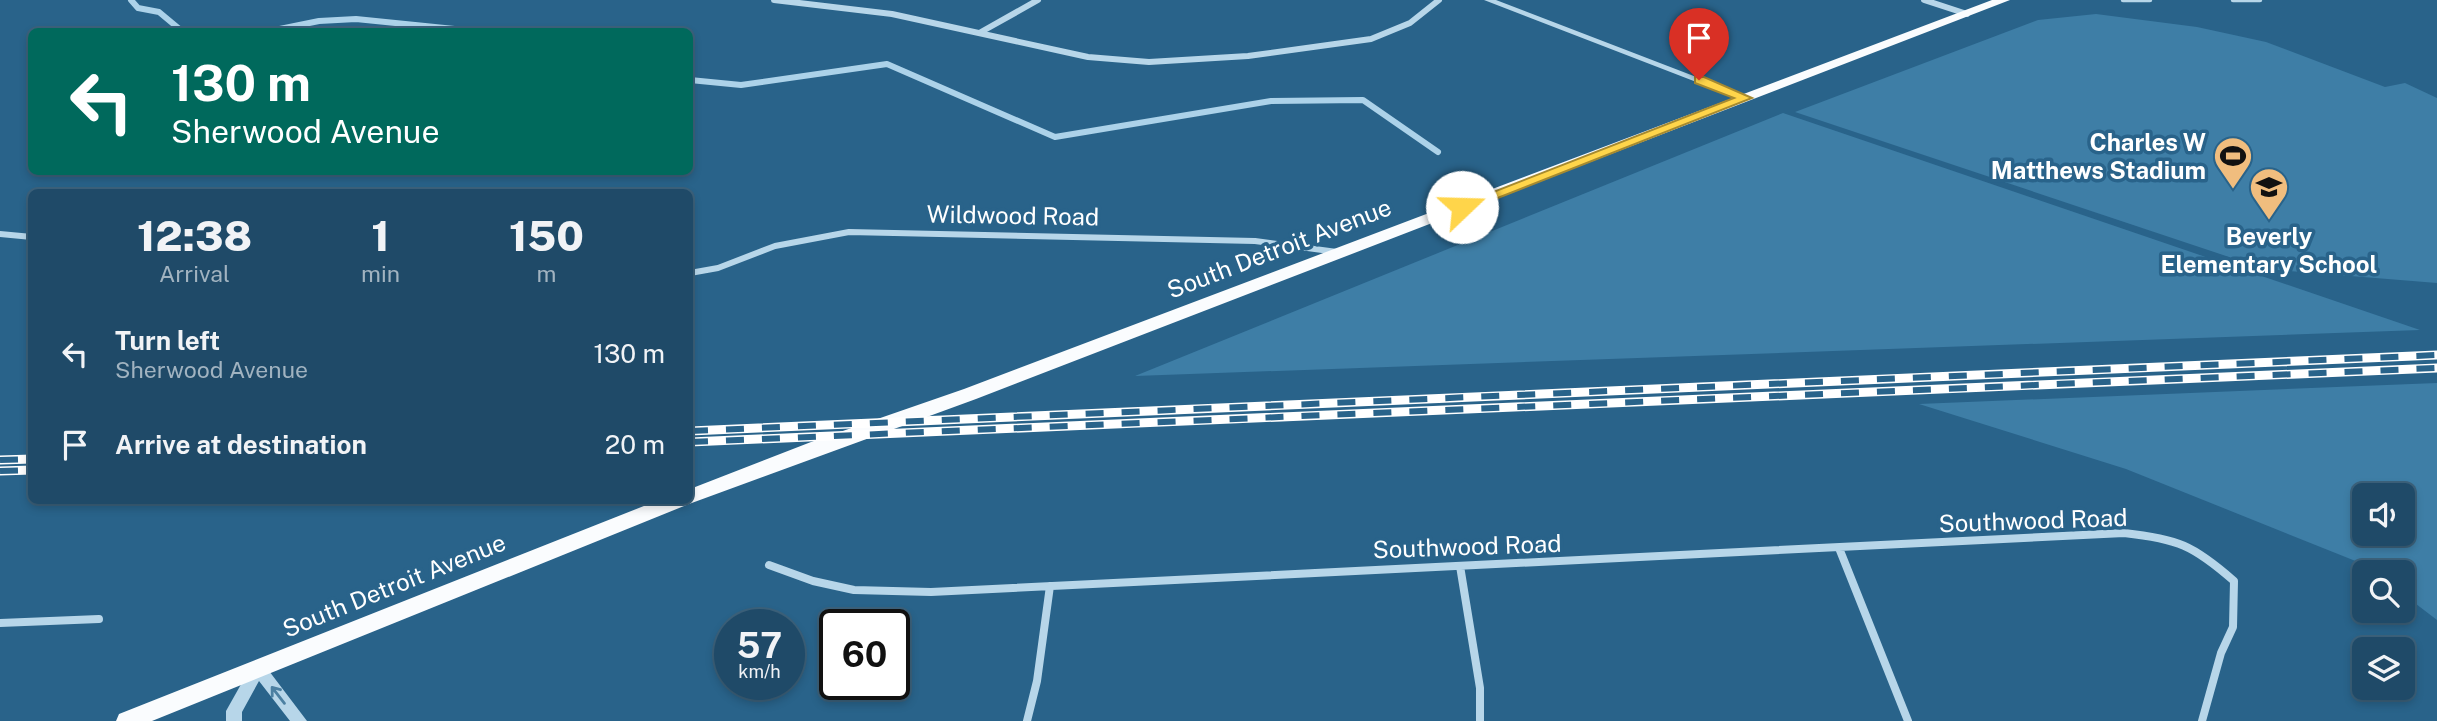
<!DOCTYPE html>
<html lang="en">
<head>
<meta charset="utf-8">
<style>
	:root { --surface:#1f4a68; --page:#2c5471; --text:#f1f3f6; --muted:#a1b3c0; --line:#3c627c }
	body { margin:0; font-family:"Public Sans",sans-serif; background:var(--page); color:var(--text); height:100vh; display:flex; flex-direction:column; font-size:26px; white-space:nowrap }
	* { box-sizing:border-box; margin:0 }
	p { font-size:23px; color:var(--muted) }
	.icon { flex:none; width:38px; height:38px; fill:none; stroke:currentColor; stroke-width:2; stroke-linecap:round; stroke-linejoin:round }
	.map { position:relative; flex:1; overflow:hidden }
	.side { position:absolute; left:28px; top:189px; width:665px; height:315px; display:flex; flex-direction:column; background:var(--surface); border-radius:10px; box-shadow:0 4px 10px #0003,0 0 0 2px var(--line) }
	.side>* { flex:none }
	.top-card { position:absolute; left:28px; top:28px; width:665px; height:147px; border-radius:10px; box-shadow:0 4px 10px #0003,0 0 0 2px var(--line); background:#00695c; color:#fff; overflow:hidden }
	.fabs { position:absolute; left:2352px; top:483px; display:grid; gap:14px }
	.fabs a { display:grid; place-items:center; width:63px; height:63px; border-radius:10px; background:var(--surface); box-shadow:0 4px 10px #0003,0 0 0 2px var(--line); font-size:35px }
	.speed { position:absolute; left:714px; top:609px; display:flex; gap:14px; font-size:35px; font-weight:700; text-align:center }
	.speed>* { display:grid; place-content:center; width:91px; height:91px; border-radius:50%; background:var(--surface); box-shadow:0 4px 10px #0003,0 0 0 2px var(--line); line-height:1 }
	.speed small { font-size:18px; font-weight:400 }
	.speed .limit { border:4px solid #111; border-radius:10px; background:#fff; color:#111 }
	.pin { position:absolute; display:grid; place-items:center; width:60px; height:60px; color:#fff; margin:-72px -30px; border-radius:50% 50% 50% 0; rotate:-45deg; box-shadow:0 0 7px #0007 }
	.pin .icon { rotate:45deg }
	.me { position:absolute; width:77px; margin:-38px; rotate:69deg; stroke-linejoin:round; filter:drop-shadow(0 0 5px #0008) }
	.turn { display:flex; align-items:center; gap:24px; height:147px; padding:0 28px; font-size:32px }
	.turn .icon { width:91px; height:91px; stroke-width:2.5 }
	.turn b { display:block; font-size:49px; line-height:60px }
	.eta { display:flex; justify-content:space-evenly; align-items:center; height:119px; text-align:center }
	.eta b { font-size:42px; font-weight:800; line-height:49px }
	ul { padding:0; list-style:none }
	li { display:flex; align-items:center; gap:21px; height:91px; padding:0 28px }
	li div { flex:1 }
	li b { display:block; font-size:26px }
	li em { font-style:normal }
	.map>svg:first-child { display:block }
	.green { fill:#3e7ea6; fill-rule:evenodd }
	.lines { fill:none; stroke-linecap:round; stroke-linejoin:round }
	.stream { stroke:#acd2e9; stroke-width:6 }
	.service { stroke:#b7d6e9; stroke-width:4.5 }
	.minor-far1 { stroke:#b7d6e9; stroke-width:6 }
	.minor { stroke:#b7d6e9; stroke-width:8 }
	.tertiary { fill:#b7d6e9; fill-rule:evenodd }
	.primary { fill:#fafcfe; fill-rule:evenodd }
	.rail-casing { stroke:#fff; stroke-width:9 }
	.rail { stroke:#29638a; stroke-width:6; stroke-dasharray:18; stroke-linecap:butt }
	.oneway { stroke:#4c80a2 }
	.route { fill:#ffd54a; stroke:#a68a30; stroke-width:2 }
	.labels { text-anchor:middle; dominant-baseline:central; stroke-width:7; stroke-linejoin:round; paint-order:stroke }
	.poi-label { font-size:24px; font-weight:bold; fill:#fff; stroke:#29638a; text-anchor:end }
	.street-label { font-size:24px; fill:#fff; stroke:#29638a }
</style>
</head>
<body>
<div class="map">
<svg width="2437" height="721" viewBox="0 0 2437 721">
	<rect width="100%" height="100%" fill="#29638a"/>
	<path class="green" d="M2096,14L2197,27L2266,42L2385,87L2405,83L2437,98V283L2265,269L1795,112L2038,20Z
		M1783,113L2420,330L1135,376Z
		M2437,383V620L2403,594V572H2374L2363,564L2126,469L1919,404ZM2364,495H2403V534H2364Z"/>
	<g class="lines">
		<path class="stream" d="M131,0L138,8L159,12L183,32
			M265,32L319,21L356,19L484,32
			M690,80L741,85L887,64L1055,137L1271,101L1363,100L1438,152"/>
		<path class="service" d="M2123,0H2150
			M2233,0H2260"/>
		<path class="minor-far1" d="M774,0L892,14L1088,57L1149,62L1248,56L1371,39L1410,23L1439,0
			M1924,0L1967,14
			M981,32L1038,0
			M0,234L32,237
			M690,273L718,268L775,246L849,232L1255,241L1337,252"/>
		<path class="minor" d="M1839,548L1908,721
			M769,565L813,581L854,590L931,592L2124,533C2178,539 2193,545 2234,581L2233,627L2221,653L2202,721
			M1460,566L1480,688V721
			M0,623L99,619
			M1027,721L1037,681L1050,586"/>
		<path class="tertiary" d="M1484,0H1496L1751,98L1749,100H1743Z
			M258,661L263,663L307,721H290L259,681L242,712V721H226V711L253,663Z"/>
		<path class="primary" d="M1992,0H2010L976,399L689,504L152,721H116L119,714L659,500H690V489L811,442L964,389Z"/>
		<g class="rail-casing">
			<path id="rail" d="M690,431L2437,355
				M690,442L2437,368
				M0,460L32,459
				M0,471L32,470"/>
		</g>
		<use href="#rail" class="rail"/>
	</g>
	<defs><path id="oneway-shaft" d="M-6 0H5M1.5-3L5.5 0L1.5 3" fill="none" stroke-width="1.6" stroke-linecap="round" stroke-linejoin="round" transform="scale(1.75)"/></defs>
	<use class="oneway" href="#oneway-shaft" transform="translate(278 695) rotate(-128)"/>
	<path class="route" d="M1695,77H1704L1752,98L1467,210L1462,211L1455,207L1734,98L1695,83Z"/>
	<defs>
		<g id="stadium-pin" transform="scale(2.0125)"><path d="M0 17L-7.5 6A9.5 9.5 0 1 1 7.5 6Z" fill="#f0bd7e" stroke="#29638a"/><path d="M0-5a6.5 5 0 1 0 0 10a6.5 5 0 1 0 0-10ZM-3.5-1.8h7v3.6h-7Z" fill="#111"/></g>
		<g id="school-pin" transform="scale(2.0125)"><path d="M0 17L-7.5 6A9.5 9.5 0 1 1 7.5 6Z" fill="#f0bd7e" stroke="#29638a"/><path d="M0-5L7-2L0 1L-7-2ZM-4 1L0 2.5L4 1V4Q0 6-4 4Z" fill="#111"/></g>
	</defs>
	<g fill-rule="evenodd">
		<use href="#stadium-pin" x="2233" y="156"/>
		<use href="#school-pin" x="2269" y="187"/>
	</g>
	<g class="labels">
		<g class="poi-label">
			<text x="2206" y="142">Charles W<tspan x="2206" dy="28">Matthews Stadium</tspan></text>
			<text x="2269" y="236" text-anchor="middle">Beverly<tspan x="2269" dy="28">Elementary School</tspan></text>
		</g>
		<g class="street-label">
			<text transform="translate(1013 215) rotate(1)">Wildwood Road</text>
			<text transform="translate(1279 248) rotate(-21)">South Detroit Avenue</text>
			<text transform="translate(2033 520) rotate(-2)">Southwood Road</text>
			<text transform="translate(1467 546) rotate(-2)">Southwood Road</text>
			<text transform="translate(394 585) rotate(-22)">South Detroit Avenue</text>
		</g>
	</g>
</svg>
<div class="fabs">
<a><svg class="icon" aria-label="sound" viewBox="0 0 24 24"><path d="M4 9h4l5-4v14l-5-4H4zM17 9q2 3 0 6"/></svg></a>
<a><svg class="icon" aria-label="search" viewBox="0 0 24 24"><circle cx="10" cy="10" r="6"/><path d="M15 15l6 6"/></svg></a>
<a><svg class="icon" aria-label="layers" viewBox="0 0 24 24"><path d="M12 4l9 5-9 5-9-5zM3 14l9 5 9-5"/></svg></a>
</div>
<div class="speed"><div>57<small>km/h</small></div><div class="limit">60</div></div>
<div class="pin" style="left:1699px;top:80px;background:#d93025"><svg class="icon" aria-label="arrive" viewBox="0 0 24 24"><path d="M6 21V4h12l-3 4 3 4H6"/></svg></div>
<svg class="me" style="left:1462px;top:207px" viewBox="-20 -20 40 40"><circle r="19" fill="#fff"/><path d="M0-13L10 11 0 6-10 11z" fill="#ffd54a"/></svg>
<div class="top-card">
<div class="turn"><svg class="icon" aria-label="left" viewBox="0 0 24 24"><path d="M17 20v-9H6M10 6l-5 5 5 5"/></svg><div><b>130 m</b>Sherwood Avenue</div></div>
</div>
<section class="side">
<div class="eta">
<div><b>12:38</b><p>Arrival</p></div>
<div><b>1</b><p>min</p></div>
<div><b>150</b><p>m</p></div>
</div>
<ul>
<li><svg class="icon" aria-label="left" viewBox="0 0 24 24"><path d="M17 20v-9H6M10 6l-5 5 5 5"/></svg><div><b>Turn left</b><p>Sherwood Avenue</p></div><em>130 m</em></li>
<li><svg class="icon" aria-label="arrive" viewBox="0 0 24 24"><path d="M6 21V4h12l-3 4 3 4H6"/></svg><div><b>Arrive at destination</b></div><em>20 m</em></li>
</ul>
</section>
</div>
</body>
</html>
